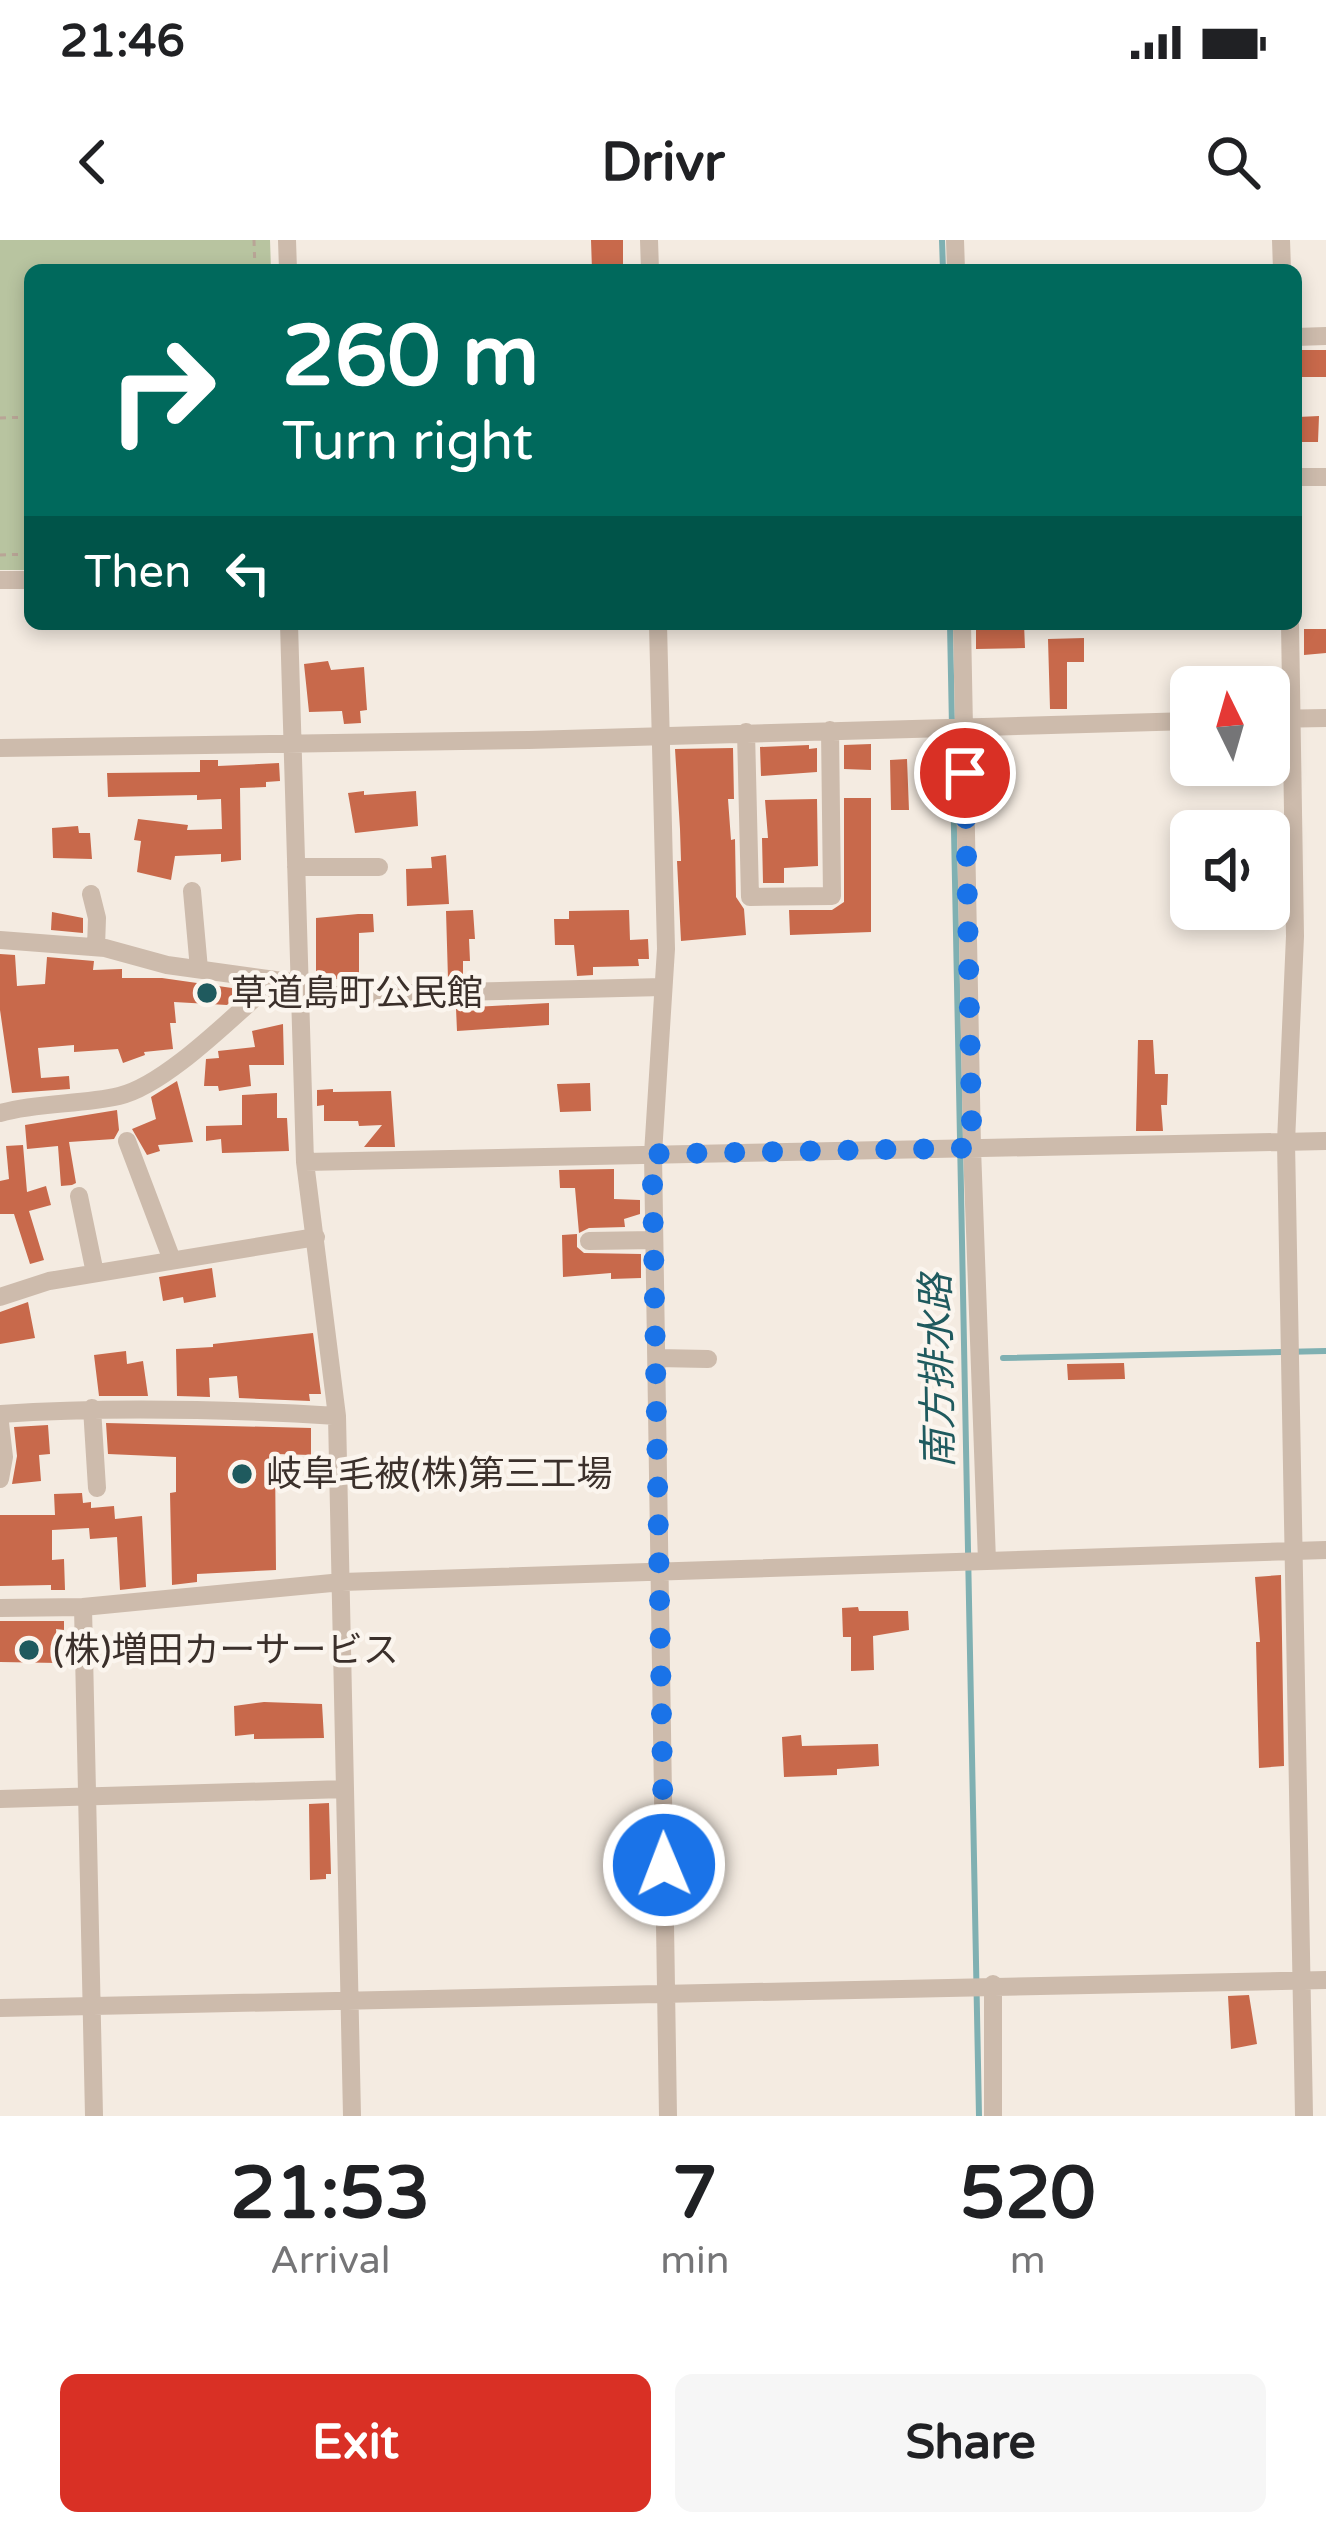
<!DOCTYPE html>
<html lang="en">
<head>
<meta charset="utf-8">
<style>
	:root { --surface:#fff; --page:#f6f6f6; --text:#202124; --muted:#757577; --accent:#d93025 }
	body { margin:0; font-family:"Varela Round","Noto Sans JP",sans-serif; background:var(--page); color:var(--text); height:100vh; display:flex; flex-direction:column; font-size:45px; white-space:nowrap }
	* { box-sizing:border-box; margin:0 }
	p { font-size:39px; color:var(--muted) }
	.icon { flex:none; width:66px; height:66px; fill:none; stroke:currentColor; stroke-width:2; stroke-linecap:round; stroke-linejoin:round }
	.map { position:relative; height:1876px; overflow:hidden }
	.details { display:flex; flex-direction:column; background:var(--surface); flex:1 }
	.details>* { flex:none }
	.banner { position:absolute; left:24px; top:24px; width:1278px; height:366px; border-radius:18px; box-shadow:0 6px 18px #0003; background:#00695c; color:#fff; overflow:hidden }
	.needle { width:78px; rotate:355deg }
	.buttons { position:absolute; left:1170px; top:426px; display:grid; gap:24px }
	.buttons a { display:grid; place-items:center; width:120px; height:120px; border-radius:18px; background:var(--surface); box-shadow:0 6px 18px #0003; font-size:60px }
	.pin { position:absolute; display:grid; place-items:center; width:102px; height:102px; color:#fff; margin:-51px; border:6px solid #fff; border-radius:50%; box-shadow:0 3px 12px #0007 }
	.me { position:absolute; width:132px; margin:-66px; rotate:359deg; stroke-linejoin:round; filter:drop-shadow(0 0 9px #0008) }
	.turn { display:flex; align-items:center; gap:42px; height:252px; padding:0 60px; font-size:54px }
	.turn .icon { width:156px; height:156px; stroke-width:2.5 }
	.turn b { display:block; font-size:84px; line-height:102px }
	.then { display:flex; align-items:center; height:114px; padding:0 60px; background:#0003; gap:24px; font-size:45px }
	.eta { display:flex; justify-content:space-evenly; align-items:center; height:204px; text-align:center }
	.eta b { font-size:72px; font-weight:700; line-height:84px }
	.action { display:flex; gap:24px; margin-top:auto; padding:24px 60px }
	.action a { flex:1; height:138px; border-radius:18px; background:var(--accent); color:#fff; font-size:48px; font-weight:700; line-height:138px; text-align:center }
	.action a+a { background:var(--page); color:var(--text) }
	.status { display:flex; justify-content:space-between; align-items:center; height:84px; padding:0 60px; background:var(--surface); direction:ltr }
	.status svg { height:33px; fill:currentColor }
	header { display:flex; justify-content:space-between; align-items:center; height:156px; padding:0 60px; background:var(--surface); font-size:54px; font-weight:700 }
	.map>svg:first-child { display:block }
	.green { fill:#b8c4a0 }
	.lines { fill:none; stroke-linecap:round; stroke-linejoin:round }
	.stream { stroke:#7fb0b2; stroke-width:6 }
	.building { fill:#c8694b }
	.path { stroke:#b9a596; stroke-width:3; stroke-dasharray:6 6; stroke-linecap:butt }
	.minor { stroke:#cdbbac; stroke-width:18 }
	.route { stroke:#1a73e8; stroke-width:21; stroke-dasharray:0 37.8 }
	.poi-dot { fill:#1f5a5e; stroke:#fbf5ee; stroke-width:4.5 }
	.labels { text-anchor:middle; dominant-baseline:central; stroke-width:9; stroke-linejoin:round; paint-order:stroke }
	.poi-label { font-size:36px; fill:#3b302b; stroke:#fbf5ee; text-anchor:start }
	.water-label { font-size:39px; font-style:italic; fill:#1f5a5e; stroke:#fbf5ee }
</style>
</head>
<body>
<div class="status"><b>21:46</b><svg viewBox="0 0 49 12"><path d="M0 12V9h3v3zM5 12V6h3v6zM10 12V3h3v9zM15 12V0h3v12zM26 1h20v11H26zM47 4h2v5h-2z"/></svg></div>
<header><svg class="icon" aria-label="back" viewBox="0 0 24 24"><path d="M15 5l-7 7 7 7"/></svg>Drivr<svg class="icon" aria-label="search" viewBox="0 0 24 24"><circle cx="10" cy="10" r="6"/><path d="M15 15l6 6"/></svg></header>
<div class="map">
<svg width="1326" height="1876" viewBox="0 0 1326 1876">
	<rect width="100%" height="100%" fill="#f4ebe1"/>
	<path class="green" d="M0,0H270L271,30H30V330H0Z"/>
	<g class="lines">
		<path class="stream" d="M942,0L943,30
			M950,384L979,1876
			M1003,1118L1326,1111"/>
	</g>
	<path class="building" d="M591,0H623V30H592Z
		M1296,110H1326V137H1296Z
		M1319,176L1318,202H1299L1298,177Z
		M976,384H1024L1025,408L976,409Z
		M1304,389H1326V413L1304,415Z
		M1084,398V422H1067V469H1050L1048,399Z
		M328,421L331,430L364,427L367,470L360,471L361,483L344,484L342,471L309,472L304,424Z
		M871,504V530L844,529V505Z
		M809,505V509L817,508V532L761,536L760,507Z
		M733,508L734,559H728L731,600L735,599L736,657L744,669L746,695L681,701L677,621H681L680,589L675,509Z
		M907,519L909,570H891L890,520Z
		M200,520H218V526L279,523L280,541L266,542V547L240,548L241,620L221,622V614L175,616L171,640L137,632L141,601L134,600L138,579L188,585L187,590L222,589L221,559L197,560V555L108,557L107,533L200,532Z
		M364,551V555L416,551L418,586L355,593L348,553Z
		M844,558H871V692L790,695L789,670H832L844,662Z
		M817,559L818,626L784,628V643H763L762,598H768L765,560Z
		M78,586L79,593H90L92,619L53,618L52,588Z
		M446,615L449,664L407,666L406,629L432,628L431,617Z
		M473,670L475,699H469L470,721H463V738L448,739L446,671Z
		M629,670L630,700L648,699L649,719H638L639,726L593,727V735L577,736L574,705H555L554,679H569V671Z
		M52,672L83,678V693L51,690Z
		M358,674H373L374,692L359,693V736L316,742V678Z
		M0,714L15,715L17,746L45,744L47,717L94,721L93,730L122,729V738H162L232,748V760L227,765L174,762L176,783H170L173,809L144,812L145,815L123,823L118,809L74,812V805L38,808L41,838L69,836L70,849L12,853L0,770Z
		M549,763V785L457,791L456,768Z
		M283,784L284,825H249L251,846L219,851L218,846H204L206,819L219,818L218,811L255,807L252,791Z
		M1138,800H1153L1155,834H1168L1167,865H1161L1163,891H1136Z
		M177,841L193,902L158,905L160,911L147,915L132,889L156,879L151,857Z
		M590,843L591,871L560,872L557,844Z
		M333,849V852L391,851L395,907H364L382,885L359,886L358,881H324V865L317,866V850Z
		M277,853V878H287L289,911L222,913L221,899L206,901V886L242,885V855Z
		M117,870L119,890L114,899L69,902L76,943L72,945L61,946L58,906L27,909L25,885Z
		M23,905L27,952L46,946L51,965L29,971L44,1020L30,1024L14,974H0V941L9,939L6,906Z
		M614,929V959L640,960V974L624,979L625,987L589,988L579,993L575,948H560L559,930Z
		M577,994V1007L584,1013L641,1014V1038L611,1039V1033L563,1037L562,995Z
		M212,1028L216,1057L184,1063L183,1057L163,1061L159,1037Z
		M28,1062L35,1098L0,1104V1072Z
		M313,1093L321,1154H309L310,1161L239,1158L237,1136L209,1138L210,1157L177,1156L176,1109L213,1107V1104Z
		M126,1111L127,1124L143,1121L148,1156H99L94,1115Z
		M1124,1123L1125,1139L1068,1140L1067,1124Z
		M106,1183L311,1188V1215L275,1214L276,1330L197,1334V1342L172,1345L170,1253L176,1252V1217L108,1214Z
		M48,1185L50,1214L39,1215L41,1241L12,1244L17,1216L14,1187Z
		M82,1253L83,1263L91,1262V1268L114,1266L115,1279L142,1276L146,1347L120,1350L117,1297L90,1299L89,1288L52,1290V1320L64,1319L65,1350H51V1345L0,1346V1275H55L54,1254Z
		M1281,1335L1284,1526L1259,1528L1256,1402H1260L1255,1337Z
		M858,1367L859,1371H908L909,1390L873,1396L874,1430L851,1431V1397H843L842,1368Z
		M0,1381H64V1390L56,1389L59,1423L0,1422Z
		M264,1462L322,1464L324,1498L254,1499V1494L235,1496L234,1466Z
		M801,1495L802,1506L878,1504L879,1526L837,1529V1535L784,1537L782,1497Z
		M329,1563L331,1634H326V1639L310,1640L309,1564Z
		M1249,1755L1257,1804L1231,1809L1228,1756Z"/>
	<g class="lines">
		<path class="path" d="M254,0L255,30
			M0,178L30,177
			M0,315L30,314"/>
		<path class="minor" d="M287,0L288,30
			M649,0L650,30
			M955,0L956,30
			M1281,0L1282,30
			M1296,97L1326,96
			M1296,237H1326
			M0,340H30
			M289,384L305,922L337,1176L352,1876
			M658,384L666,709L653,914L668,1876
			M962,384L972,908L987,1321
			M1290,384L1295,696L1286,902L1304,1876
			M1269,479L1326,478
			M746,492L750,657L832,656L830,490
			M0,508L529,500L1191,481
			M296,627H379
			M192,651L199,729
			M91,654L97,678L96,707
			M0,700L105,708L167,725L275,740
			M300,756L663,747
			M0,873C40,862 80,865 119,856C167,845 237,772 275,740L300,743
			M127,901L172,1020
			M305,922L1326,901
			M79,956L95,1033
			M589,1001L654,1000
			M0,1057L49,1041L316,997
			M657,1118L708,1119
			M92,1168L97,1248
			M0,1174C113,1166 224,1169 337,1176
			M0,1183L4,1217L0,1239
			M0,1368L83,1367
			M0,1559L345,1549
			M993,1744V1876
			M0,1768L1326,1740
			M94,1876L83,1367L342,1342L1326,1310"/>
	</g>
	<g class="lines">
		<path class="route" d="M664,1625L652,914L972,908L965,533"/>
	</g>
	<g class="poi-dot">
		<circle cx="207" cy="753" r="12"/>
		<circle cx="242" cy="1234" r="12"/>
		<circle cx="29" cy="1410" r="12"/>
	</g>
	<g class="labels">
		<g class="poi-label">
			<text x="231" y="753">草道島町公民館</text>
			<text x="266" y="1234">岐阜毛被(株)第三工場</text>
			<text x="53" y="1410">(株)増田カーサービス</text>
		</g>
		<g class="water-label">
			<text transform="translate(938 1131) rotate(-91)">南方排水路</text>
		</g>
	</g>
</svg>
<div class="buttons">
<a><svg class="needle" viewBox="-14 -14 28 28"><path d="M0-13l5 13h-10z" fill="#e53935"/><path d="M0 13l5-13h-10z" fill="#757577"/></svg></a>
<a><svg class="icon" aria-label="sound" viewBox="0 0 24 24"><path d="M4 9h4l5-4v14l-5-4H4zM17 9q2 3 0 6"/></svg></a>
</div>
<div class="pin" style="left:965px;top:533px;background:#d93025"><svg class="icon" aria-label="arrive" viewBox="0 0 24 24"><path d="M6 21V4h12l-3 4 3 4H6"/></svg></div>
<svg class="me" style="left:664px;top:1625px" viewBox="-20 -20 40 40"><circle r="17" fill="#1a73e8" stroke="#fff" stroke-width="3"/><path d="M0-11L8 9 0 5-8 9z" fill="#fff"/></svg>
<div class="banner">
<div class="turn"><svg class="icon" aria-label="right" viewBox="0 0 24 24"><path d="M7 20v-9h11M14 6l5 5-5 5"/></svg><div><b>260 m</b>Turn right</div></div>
<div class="then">Then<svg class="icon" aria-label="left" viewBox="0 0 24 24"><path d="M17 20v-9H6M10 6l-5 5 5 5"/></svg></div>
</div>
</div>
<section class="details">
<div class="eta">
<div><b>21:53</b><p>Arrival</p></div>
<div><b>7</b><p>min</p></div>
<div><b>520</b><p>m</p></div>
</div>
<div class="action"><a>Exit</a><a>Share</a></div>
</section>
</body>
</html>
